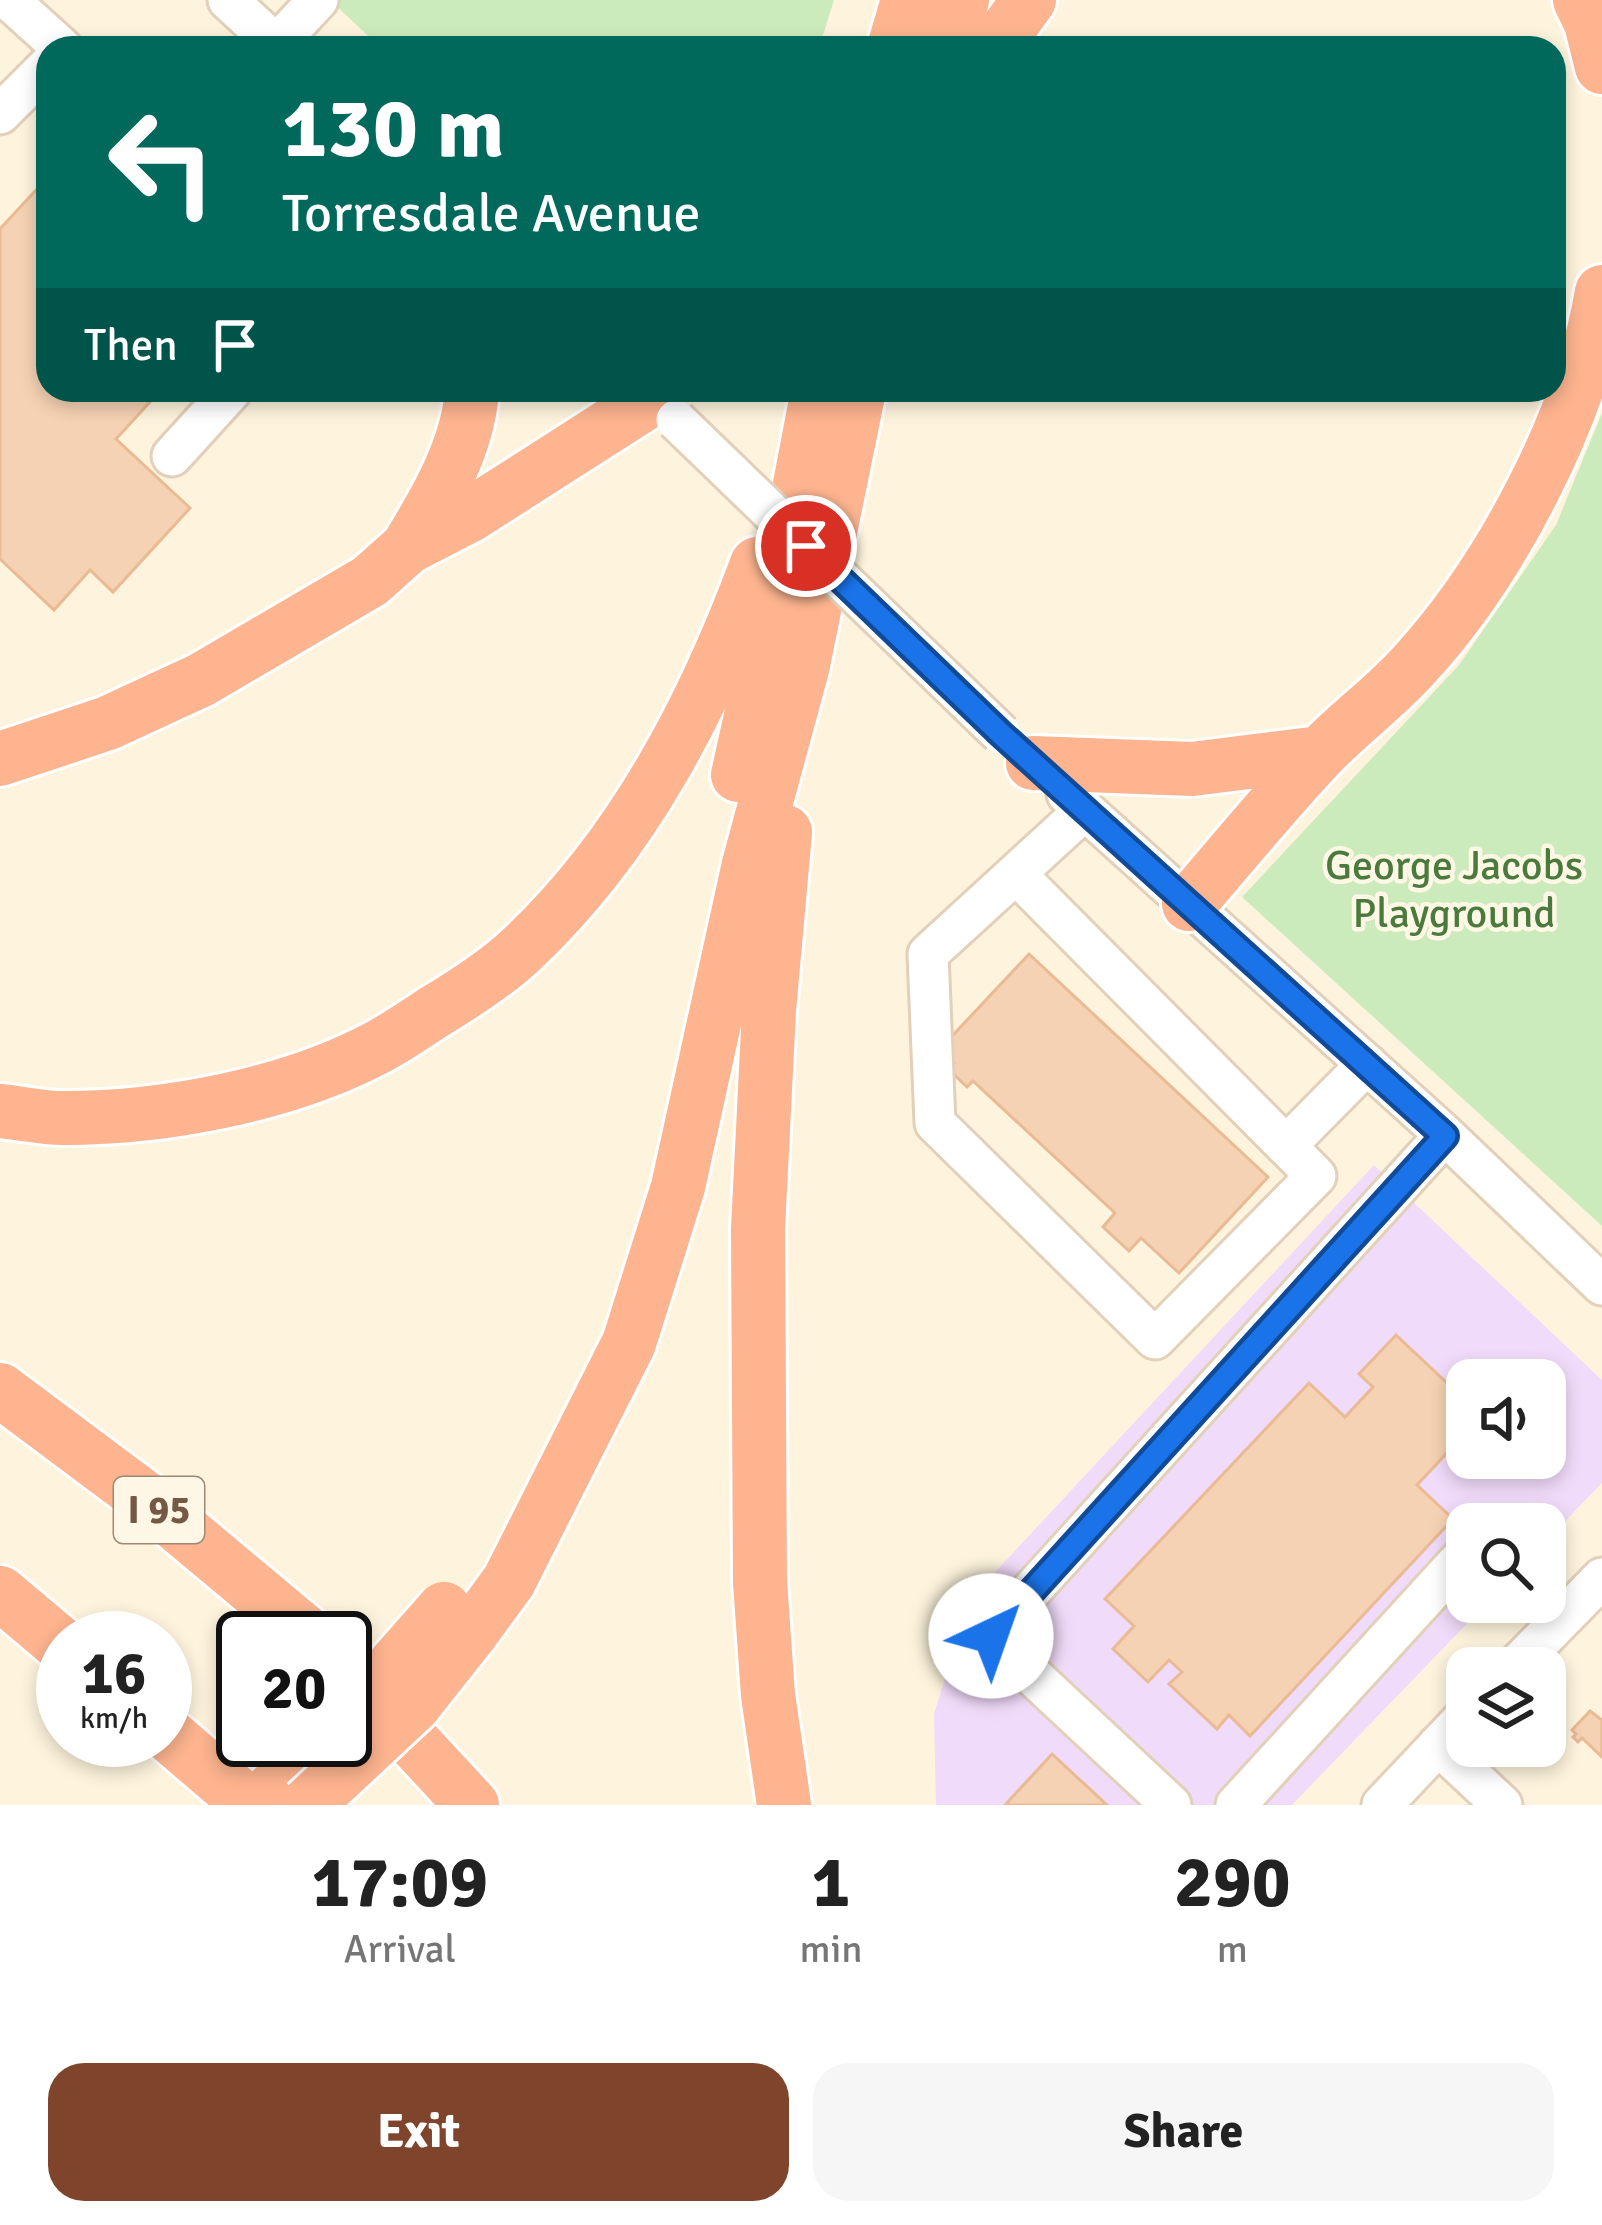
<!DOCTYPE html>
<html lang="en">
<head>
<meta charset="utf-8">
<style>
	:root { --surface:#fff; --page:#f6f6f6; --text:#222; --muted:#767676; --accent:#7f452c }
	body { margin:0; font-family:Signika,sans-serif; background:var(--page); color:var(--text); height:100vh; display:flex; flex-direction:column; font-size:45px; white-space:nowrap }
	* { box-sizing:border-box; margin:0 }
	p { font-size:39px; color:var(--muted) }
	.icon { flex:none; width:66px; height:66px; fill:none; stroke:currentColor; stroke-width:2; stroke-linecap:round; stroke-linejoin:round }
	.map { position:relative; height:1805px; overflow:hidden }
	.side { display:flex; flex-direction:column; background:var(--surface); flex:1 }
	.side>* { flex:none }
	.hud { position:absolute; left:36px; top:36px; width:1530px; height:366px; border-radius:36px; box-shadow:0 6px 18px #0003; background:#00695c; color:#fff; overflow:hidden }
	.controls { position:absolute; left:1446px; top:1359px; display:grid; gap:24px }
	.controls a { display:grid; place-items:center; width:120px; height:120px; border-radius:24px; background:var(--surface); box-shadow:0 6px 18px #0003; font-size:60px }
	.speed { position:absolute; left:36px; top:1611px; display:flex; gap:24px; font-size:60px; font-weight:700; text-align:center }
	.speed>* { display:grid; place-content:center; width:156px; height:156px; border-radius:50%; background:var(--surface); box-shadow:0 6px 18px #0003; line-height:1 }
	.speed small { font-size:30px; font-weight:400 }
	.speed .limit { border:6px solid #111; border-radius:18px; background:#fff; color:#111 }
	.pin { position:absolute; display:grid; place-items:center; width:102px; height:102px; color:#fff; margin:-51px; border:6px solid #fff; border-radius:50%; box-shadow:0 3px 12px #0007 }
	.me { position:absolute; width:132px; margin:-66px; rotate:42deg; stroke-linejoin:round; filter:drop-shadow(0 0 9px #0008) }
	.turn { display:flex; align-items:center; gap:42px; height:252px; padding:0 48px; font-size:54px }
	.turn .icon { width:156px; height:156px; stroke-width:2.5 }
	.turn b { display:block; font-size:84px; line-height:102px }
	.then { display:flex; align-items:center; height:114px; padding:0 48px; background:#0003; gap:24px; font-size:45px }
	.eta { display:flex; justify-content:space-evenly; align-items:center; height:204px; text-align:center }
	.eta b { font-size:72px; font-weight:800; line-height:84px }
	.cta { display:flex; gap:24px; margin-top:auto; padding:24px 48px }
	.cta a { flex:1; height:138px; border-radius:36px; background:var(--accent); color:#fff; font-size:48px; font-weight:800; line-height:138px; text-align:center }
	.cta a+a { background:var(--page); color:var(--text) }
	.map>svg:first-child { display:block }
	.education { fill:#f1dbfa; fill-rule:evenodd }
	.green { fill:#ccebbc }
	.building { fill:#f5d2b3; stroke:#e9ba93; stroke-width:3 }
	.lines { fill:none; stroke-linecap:round; stroke-linejoin:round }
	.minor-casing { stroke:#e2d0b9; stroke-width:45 }
	.highway-casing { stroke:#fff; stroke-width:60 }
	.minor { stroke:#fff; stroke-width:39 }
	.highway { stroke:#fdb48f; stroke-width:54 }
	.minor-bridge-casing { stroke:#e2d0b9; stroke-width:45; stroke-linecap:butt }
	.highway-bridge-casing { stroke:#fff; stroke-width:60; stroke-linecap:butt }
	.minor-bridge { stroke:#fff; stroke-width:39 }
	.highway-bridge { stroke:#fdb48f; stroke-width:54 }
	.route-casing { stroke:#114b97; stroke-width:30 }
	.route { stroke:#1a73e8; stroke-width:21 }
	.labels { text-anchor:middle; dominant-baseline:central; stroke-width:9; stroke-linejoin:round; paint-order:stroke }
	.shield { fill:#fff7e5; stroke:#9e8875; stroke-width:3 }
	.shield-label { font-size:39px; font-weight:bold; fill:#755945 }
	.park-label { font-size:42px; fill:#4a7b3c; stroke:#fff7e5 }
</style>
</head>
<body>
<div class="map">
<svg width="1602" height="1805" viewBox="0 0 1602 1805">
	<rect width="100%" height="100%" fill="#fef4dd"/>
	<path class="education" d="M1374,1165L1602,1380V1483L1545,1542V1524H1467V1602H1488L1292,1805H936L934,1714L970,1599ZM1467,1380H1545V1458H1467Z"/>
	<path class="green" d="M330,0H834L819,48H381Z
		M1602,413V1226L1242,897L1459,665L1556,525Z"/>
	<path class="building" d="M48,177V390H161L116,439L190,508L113,592L90,570L54,610L0,559V229Z
		M1029,954L1268,1177L1179,1273L1141,1238L1129,1251L1103,1227L1115,1213L973,1081L967,1087L948,1069L954,1063L939,1050Z
		M1396,1335L1467,1402V1458H1471L1461,1469L1446,1454L1417,1485L1453,1519L1250,1736L1229,1715L1217,1729L1169,1684L1182,1672L1169,1660L1148,1682L1113,1649L1134,1626L1105,1599L1309,1383L1345,1417L1373,1387L1359,1374Z
		M1590,1711L1602,1720V1757L1582,1738L1578,1742L1573,1737L1576,1734L1572,1730Z
		M1052,1754L1107,1805H1005Z"/>
	<g class="lines">
		<g class="minor-casing">
			<path id="minor" d="M9,0L62,48
				M228,0L280,48
				M276,45L318,0
				M0,114L48,66
				M172,456L232,390
				M1067,794L1445,1135L1602,1285
				M1016,874L1316,1176L1155,1339L935,1123L928,954L1085,810
				M1286,1146L1367,1064
				M1514,1668L1602,1578
				M1438,1745L1502,1805
				M1171,1805L990,1636L1445,1135
				M1236,1805L1459,1561
				M1382,1805L1467,1715"/>
		</g>
		<g class="highway-casing">
			<path id="highway" d="M1580,0L1591,23L1602,67
				M894,48L908,0
				M948,48L962,0
				M994,48L1029,0
				M408,547C437,499 468,447 472,390
				M0,759L108,723L201,680L370,581L408,547L470,515L653,398
				M1033,763L1192,769L1320,753
				M738,775L786,558L818,390
				M1189,904C1231,855 1272,805 1315,759C1346,725 1385,698 1415,664C1501,570 1581,418 1602,292
				M0,1111C21,1113 42,1118 63,1118C165,1118 289,1095 380,1046C398,1036 416,1024 434,1012C464,994 497,973 522,949C633,845 705,705 757,564
				M0,1390L146,1499L312,1638
				M0,1593L63,1646
				M471,1633L509,1581L629,1343L678,1187L749,864L802,669L859,390
				M345,1668L472,1805
				M165,1732L250,1805
				M256,1805L325,1740
				M784,1805L768,1695L760,1582L758,1229L769,1010L785,832"/>
		</g>
		<use href="#minor" class="minor"/>
		<use href="#highway" class="highway"/>
		<g class="minor-bridge-casing">
			<path id="minor-bridge" d="M676,420L1001,734"/>
		</g>
		<g class="highway-bridge-casing">
			<path id="highway-bridge" d="M345,1721L444,1609
				M307,1805L414,1705L471,1633"/>
		</g>
		<use href="#minor-bridge" class="minor-bridge"/>
		<use href="#highway-bridge" class="highway-bridge"/>
	</g>
	<g class="lines">
		<g class="route-casing">
			<path id="route" d="M806,546L1001,734L1445,1136L991,1636"/>
		</g>
		<use href="#route" class="route"/>
	</g>
	<g class="labels">
		<rect class="shield" x="114" y="1477" width="90" height="66" rx="9"/>
		<g class="shield-label">
			<text x="159" y="1510">I 95</text>
		</g>
		<g class="park-label">
			<text x="1454" y="865">George Jacobs<tspan x="1454" dy="48">Playground</tspan></text>
		</g>
	</g>
</svg>
<div class="controls">
<a><svg class="icon" aria-label="sound" viewBox="0 0 24 24"><path d="M4 9h4l5-4v14l-5-4H4zM17 9q2 3 0 6"/></svg></a>
<a><svg class="icon" aria-label="search" viewBox="0 0 24 24"><circle cx="10" cy="10" r="6"/><path d="M15 15l6 6"/></svg></a>
<a><svg class="icon" aria-label="layers" viewBox="0 0 24 24"><path d="M12 4l9 5-9 5-9-5zM3 14l9 5 9-5"/></svg></a>
</div>
<div class="speed"><div>16<small>km/h</small></div><div class="limit">20</div></div>
<div class="pin" style="left:806px;top:546px;background:#d93025"><svg class="icon" aria-label="arrive" viewBox="0 0 24 24"><path d="M6 21V4h12l-3 4 3 4H6"/></svg></div>
<svg class="me" style="left:991px;top:1636px" viewBox="-20 -20 40 40"><circle r="19" fill="#fff"/><path d="M0-13L10 11 0 6-10 11z" fill="#1a73e8"/></svg>
<div class="hud">
<div class="turn"><svg class="icon" aria-label="left" viewBox="0 0 24 24"><path d="M17 20v-9H6M10 6l-5 5 5 5"/></svg><div><b>130 m</b>Torresdale Avenue</div></div>
<div class="then">Then<svg class="icon" aria-label="arrive" viewBox="0 0 24 24"><path d="M6 21V4h12l-3 4 3 4H6"/></svg></div>
</div>
</div>
<section class="side">
<div class="eta">
<div><b>17:09</b><p>Arrival</p></div>
<div><b>1</b><p>min</p></div>
<div><b>290</b><p>m</p></div>
</div>
<div class="cta"><a>Exit</a><a>Share</a></div>
</section>
</body>
</html>
